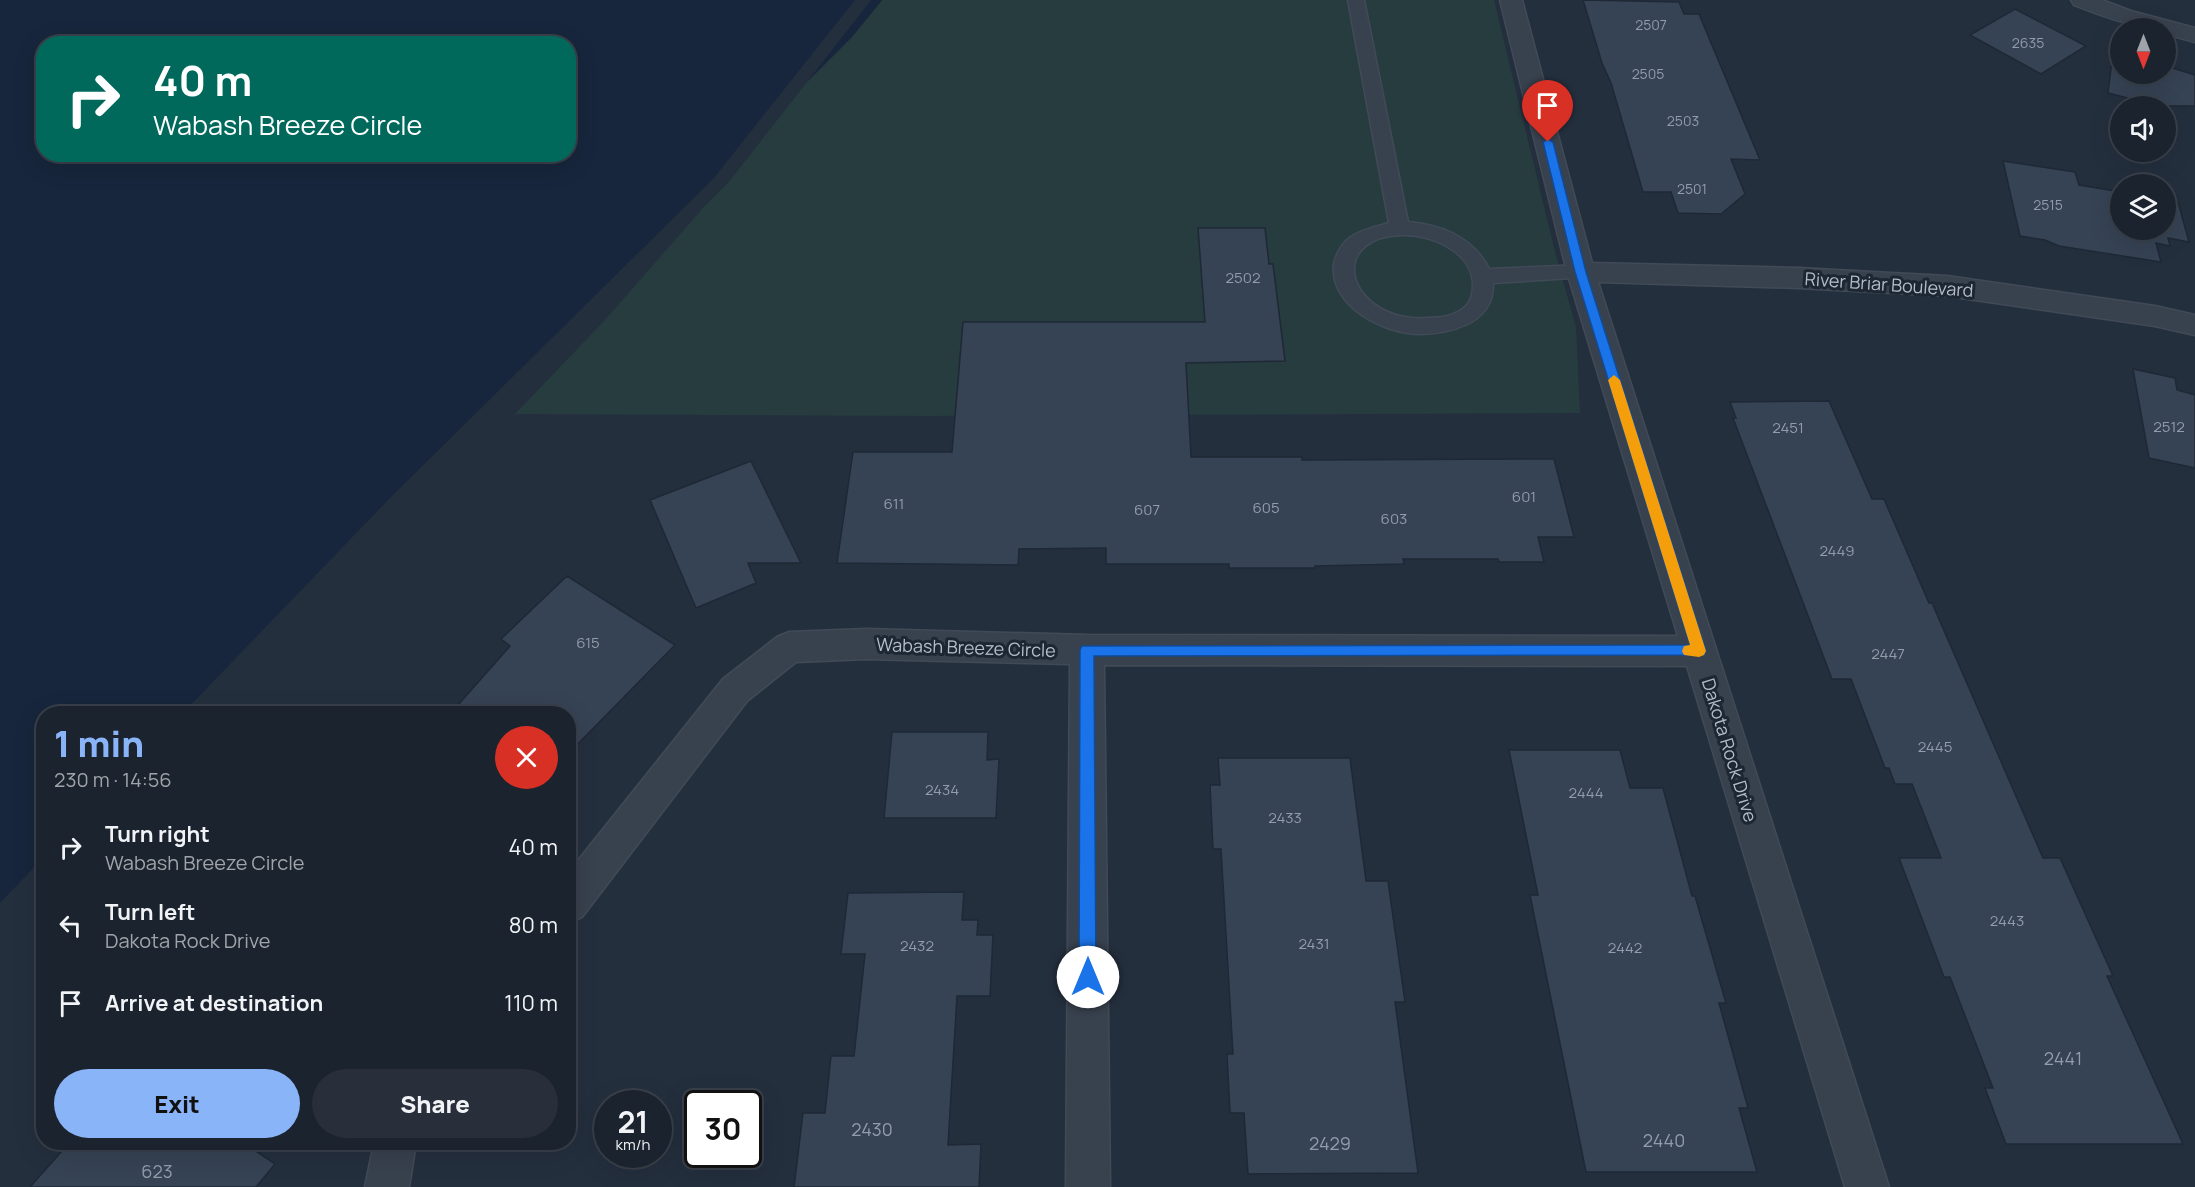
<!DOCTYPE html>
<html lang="en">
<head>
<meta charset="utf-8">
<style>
	:root { --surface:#1b232e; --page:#282f3a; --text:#f1f3f6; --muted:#a0a4aa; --line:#39404a; --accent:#8ab4f8 }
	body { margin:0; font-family:Manrope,sans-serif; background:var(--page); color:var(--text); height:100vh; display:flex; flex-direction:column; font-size:22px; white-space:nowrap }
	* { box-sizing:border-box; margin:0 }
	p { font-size:20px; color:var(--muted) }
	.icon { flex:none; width:33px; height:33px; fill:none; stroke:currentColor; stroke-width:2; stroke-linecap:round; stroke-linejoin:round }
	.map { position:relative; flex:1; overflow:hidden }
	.side { position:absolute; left:36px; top:706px; width:540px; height:444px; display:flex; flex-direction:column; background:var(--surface); border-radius:24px; box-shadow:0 6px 24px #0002,0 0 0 2px var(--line) }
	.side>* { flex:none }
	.guide { position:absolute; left:36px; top:36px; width:540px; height:126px; border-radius:24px; box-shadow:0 6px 24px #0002,0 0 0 2px var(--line); background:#00695c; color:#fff; overflow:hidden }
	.needle { width:39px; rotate:180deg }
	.fabs { position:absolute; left:2110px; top:18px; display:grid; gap:12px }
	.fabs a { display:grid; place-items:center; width:66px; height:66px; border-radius:50%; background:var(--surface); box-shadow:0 6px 24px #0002,0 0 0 2px var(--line); font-size:30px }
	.speed { position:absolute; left:594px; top:1090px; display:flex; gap:12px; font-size:30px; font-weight:700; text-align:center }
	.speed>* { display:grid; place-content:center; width:78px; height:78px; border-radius:50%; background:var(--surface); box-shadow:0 6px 24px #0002,0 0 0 2px var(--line); line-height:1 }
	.speed small { font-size:15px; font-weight:400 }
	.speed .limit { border:3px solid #111; border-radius:9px; background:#fff; color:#111 }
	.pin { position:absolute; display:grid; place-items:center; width:51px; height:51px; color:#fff; margin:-62px -26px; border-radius:50% 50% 50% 0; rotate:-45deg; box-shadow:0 0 6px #0007 }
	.pin .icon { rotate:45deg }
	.me { position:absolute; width:66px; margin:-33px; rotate:0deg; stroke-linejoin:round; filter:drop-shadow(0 0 4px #0008) }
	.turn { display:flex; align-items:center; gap:21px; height:126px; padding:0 18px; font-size:27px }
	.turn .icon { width:78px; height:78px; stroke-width:2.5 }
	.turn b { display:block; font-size:42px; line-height:51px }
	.round { display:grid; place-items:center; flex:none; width:63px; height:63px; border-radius:32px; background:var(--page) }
	.summary { display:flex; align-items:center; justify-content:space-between; height:102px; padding:0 18px }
	h1 { font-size:36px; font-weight:800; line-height:45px; color:var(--accent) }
	.primary-button { display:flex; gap:12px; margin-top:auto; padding:12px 18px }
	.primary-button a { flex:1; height:69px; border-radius:36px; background:var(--accent); color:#111; font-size:24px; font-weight:800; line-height:69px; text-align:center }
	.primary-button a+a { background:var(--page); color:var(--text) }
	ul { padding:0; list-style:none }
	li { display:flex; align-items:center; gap:18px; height:78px; padding:0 18px }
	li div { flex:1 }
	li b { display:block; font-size:22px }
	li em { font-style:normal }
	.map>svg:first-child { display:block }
	.green { fill:#263c3f }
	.water { fill:#17263c; fill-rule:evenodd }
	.building { fill:#364354; stroke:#1f2835; stroke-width:1.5 }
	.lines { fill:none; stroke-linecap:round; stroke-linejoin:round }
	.lane-casing { stroke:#414a57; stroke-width:3 }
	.street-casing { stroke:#414a57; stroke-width:3 }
	.lane { fill:#38414e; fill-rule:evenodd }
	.street { fill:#38414e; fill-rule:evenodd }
	.route { fill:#1a73e8; stroke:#114b97; stroke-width:1.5 }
	.slow { fill:#f59e0b }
	.labels { text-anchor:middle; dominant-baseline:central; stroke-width:6; stroke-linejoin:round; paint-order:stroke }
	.far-number-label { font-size:14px; fill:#929caa }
	.number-label { font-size:15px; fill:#929caa }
	.street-label { font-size:18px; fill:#b4bcc9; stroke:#1d2633 }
	.near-number-label { font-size:18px; fill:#929caa }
</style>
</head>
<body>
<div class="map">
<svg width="2195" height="1187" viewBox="0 0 2195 1187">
	<rect width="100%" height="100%" fill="#242f3e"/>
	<path class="green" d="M882,0H1494L1556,256L1576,327L1580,413L930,416L515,414L605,320L703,208L728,183L807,82L852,37Z"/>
	<path class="water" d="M0,0H855L713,179L390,498L182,714H44L43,858L0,903ZM44,44H568V154H44Z
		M871,0H882L852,37L807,82Z"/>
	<path class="building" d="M1583,0L1679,2L1684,14H1699L1760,160L1731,159L1745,194L1721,214L1678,213L1671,192H1643L1611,83L1602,63Z
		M2015,9L2086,46L2041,74L1970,35Z
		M2113,53L2121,55V74H2166V66L2195,75V106H2159L2108,93Z
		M2003,161L2075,172L2079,185L2121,192V230H2166V200L2178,202L2189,242L2168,238L2170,246L2156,243L2161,262L2059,246L2045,240L2020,236Z
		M1198,228H1265L1269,264H1273L1285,361L1186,363L1191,457H1302V460L1554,459L1574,537H1538L1544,562H1499L1498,559H1403L1404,564L1315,566V568H1229V564H1106V548L1019,549L1018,565L837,563L853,452H952L963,322H1205Z
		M2133,369L2175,378L2177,390L2195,395V468L2149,458Z
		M1829,401L1872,499H1884L1929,603H1932L2043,858H2060L2113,976H2107L2183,1144H2006L1985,1088H1993L1950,977H1944L1899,858H1941L1912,784H1895L1889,768H1885L1851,679H1832L1733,418H1736L1730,402Z
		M751,461L801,563H748L756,583L696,608L650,500Z
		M567,576L675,645L568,754V714H450L510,646L501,639Z
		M892,732H988L987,760L999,759L996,818H884Z
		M1509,750H1620L1630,788H1663L1692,896H1695L1726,1003H1719L1748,1108H1739L1757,1172H1586L1530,895H1538Z
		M1218,758H1350L1366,881H1388L1405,1002H1395L1418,1173L1248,1174L1244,1113H1230L1227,1054H1233L1221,849H1213L1210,785H1220Z
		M964,892L962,920H978L977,935H993L990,996H957L948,1145L981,1144L979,1187H794L803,1113H825L831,1056H854L865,954H841L848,893Z
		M69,1143H244L275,1164L256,1187H30Z"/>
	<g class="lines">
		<g class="lane-casing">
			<path id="lane" d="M1348,0H1364L1408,222C1442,225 1473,237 1489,269L1581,265L1588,267L1591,272L1588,277L1493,283C1494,302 1483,318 1465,325C1452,331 1435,334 1420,334C1384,334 1329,306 1334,264C1336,253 1344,240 1354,235C1365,229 1378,226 1389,223ZM1402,235C1434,234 1480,255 1472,294C1470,308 1455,315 1442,317C1426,318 1412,320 1396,315C1342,298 1336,237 1402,235Z"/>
		</g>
		<g class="street-casing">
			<path id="street" d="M1500,0H1522L1592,263L1799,268L1947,276L2155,306L2195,315V335L2155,326L1947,296L1799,288L1598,282L1889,1187H1845L1687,666L1104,665L1110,1187H1066L1070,664L866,659L796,662L747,701L582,917L568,923V873L723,679L777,637L789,632L866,629L1087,635L1678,636L1567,272Z
				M2071,0H2102L2131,11L2195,28V42L2166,34V28C2133,28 2105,17 2074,5Z
				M374,1143H416L409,1187H365Z"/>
		</g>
		<use href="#lane" class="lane"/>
		<use href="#street" class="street"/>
	</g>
	<path class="route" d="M1548,139L1553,142L1586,272L1706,651L1704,655L1094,656L1096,977L1093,983L1088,985L1082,983L1079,977L1080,650L1082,646L1690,645L1575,272L1543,142Z"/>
	<path class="slow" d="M1614,375L1620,380L1706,651L1704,655L1699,657L1684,655L1682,651L1684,646L1690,645L1608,380Z"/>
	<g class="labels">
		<g class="far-number-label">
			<text x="1651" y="24">2507</text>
			<text x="2028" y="42">2635</text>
			<text x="1648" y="73">2505</text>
			<text x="1683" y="120">2503</text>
			<text x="1692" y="188">2501</text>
			<text x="2048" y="204">2515</text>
		</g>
		<g class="number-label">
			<text x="1243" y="277">2502</text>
			<text x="2169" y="426">2512</text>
			<text x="1788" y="427">2451</text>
			<text x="1524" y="496">601</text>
			<text x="894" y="503">611</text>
			<text x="1266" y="507">605</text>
			<text x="1147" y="509">607</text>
			<text x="1394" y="518">603</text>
			<text x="1837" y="550">2449</text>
			<text x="588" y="642">615</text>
			<text x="1888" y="653">2447</text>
			<text x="1935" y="746">2445</text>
			<text x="942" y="789">2434</text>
			<text x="1586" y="792">2444</text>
			<text x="1285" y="817">2433</text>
			<text x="2007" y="920">2443</text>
			<text x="1314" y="943">2431</text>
			<text x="917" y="945">2432</text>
			<text x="1625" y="947">2442</text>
		</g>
		<g class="street-label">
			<text transform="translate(1889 284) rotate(4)">River Briar Boulevard</text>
			<text transform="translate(966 647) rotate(2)">Wabash Breeze Circle</text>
			<text transform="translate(1730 750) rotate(73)">Dakota Rock Drive</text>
		</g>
		<g class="near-number-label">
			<text x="2063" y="1058">2441</text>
			<text x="872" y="1129">2430</text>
			<text x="1664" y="1140">2440</text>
			<text x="1330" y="1143">2429</text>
			<text x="157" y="1171">623</text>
		</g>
	</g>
</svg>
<div class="fabs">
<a><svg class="needle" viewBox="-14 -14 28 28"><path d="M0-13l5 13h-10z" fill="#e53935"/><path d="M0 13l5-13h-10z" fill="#a0a4aa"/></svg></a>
<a><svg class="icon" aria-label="sound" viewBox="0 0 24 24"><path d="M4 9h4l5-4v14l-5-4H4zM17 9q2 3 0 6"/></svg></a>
<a><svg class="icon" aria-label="layers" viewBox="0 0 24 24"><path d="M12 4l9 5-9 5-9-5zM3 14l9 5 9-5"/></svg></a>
</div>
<div class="speed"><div>21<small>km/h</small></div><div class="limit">30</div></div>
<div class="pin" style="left:1548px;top:142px;background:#d93025"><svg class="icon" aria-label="arrive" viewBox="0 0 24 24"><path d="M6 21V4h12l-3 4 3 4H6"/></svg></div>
<svg class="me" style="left:1088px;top:977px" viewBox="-20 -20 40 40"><circle r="19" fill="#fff"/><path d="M0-13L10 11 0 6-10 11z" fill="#1a73e8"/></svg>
<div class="guide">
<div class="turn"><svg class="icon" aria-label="right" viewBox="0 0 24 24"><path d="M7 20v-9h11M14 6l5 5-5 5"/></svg><div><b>40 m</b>Wabash Breeze Circle</div></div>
</div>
<section class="side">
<div class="summary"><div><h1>1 min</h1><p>230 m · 14:56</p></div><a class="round" style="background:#d93025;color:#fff"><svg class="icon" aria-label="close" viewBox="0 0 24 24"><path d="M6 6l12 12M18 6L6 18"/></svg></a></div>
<ul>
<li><svg class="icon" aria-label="right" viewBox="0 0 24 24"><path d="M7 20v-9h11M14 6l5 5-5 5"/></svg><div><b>Turn right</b><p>Wabash Breeze Circle</p></div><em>40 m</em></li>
<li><svg class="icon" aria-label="left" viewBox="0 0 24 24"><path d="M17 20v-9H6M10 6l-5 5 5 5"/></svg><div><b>Turn left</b><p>Dakota Rock Drive</p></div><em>80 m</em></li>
<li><svg class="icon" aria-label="arrive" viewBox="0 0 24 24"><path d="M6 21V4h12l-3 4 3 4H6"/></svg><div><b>Arrive at destination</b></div><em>110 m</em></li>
</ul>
<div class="primary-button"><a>Exit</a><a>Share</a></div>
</section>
</div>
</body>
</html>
